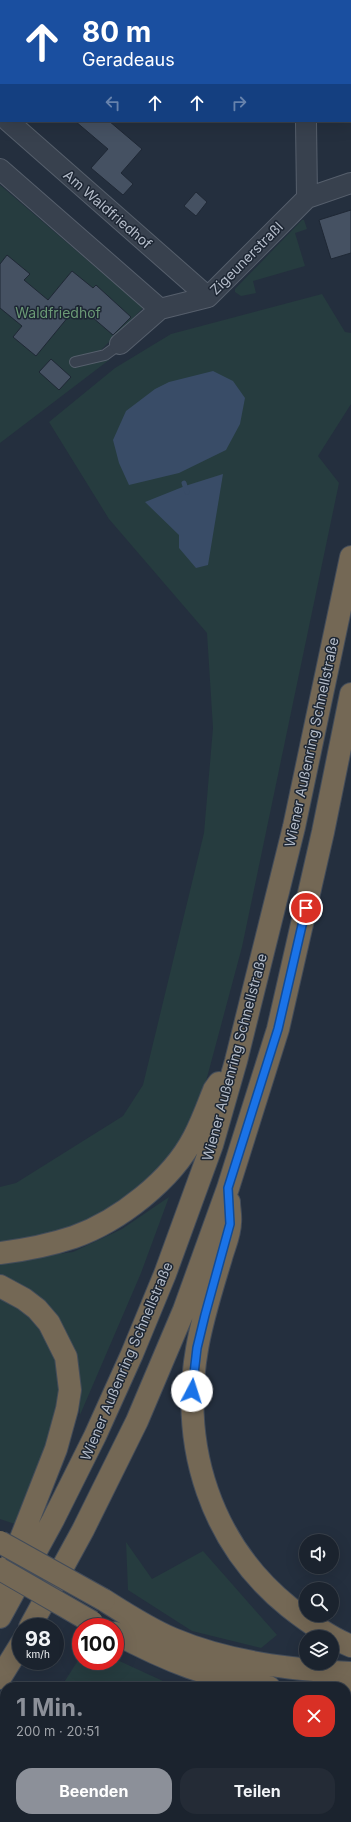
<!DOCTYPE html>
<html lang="de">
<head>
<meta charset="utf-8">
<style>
	:root { --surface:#1b232e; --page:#242b36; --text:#f1f3f6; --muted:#a0a4aa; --line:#39404a; --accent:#8c9099 }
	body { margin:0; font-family:Inter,sans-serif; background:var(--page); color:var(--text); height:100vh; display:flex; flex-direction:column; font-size:15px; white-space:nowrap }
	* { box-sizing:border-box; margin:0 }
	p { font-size:13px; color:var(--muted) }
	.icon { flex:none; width:22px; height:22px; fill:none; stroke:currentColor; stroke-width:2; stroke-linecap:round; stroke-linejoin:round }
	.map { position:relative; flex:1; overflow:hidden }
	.side { position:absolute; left:0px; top:1682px; width:351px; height:140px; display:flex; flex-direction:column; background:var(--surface); border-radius:16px 16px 0 0; box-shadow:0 4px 16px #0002,0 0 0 1px var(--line) }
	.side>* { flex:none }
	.hud { position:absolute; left:0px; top:0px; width:351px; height:122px; box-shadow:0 4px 16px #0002,0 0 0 1px var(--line); background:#1a4fa0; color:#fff; overflow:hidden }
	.fabs { position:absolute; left:299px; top:1534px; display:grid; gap:8px }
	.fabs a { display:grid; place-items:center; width:40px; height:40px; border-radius:50%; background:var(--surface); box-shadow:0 4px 16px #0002,0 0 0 1px var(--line); font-size:20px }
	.speed { position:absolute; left:12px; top:1618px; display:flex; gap:8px; font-size:20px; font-weight:700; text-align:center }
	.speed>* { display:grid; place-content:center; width:52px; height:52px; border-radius:50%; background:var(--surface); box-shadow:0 4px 16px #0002,0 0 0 1px var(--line); line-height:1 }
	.speed small { font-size:10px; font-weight:400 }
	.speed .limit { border:6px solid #d22; background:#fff; color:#111 }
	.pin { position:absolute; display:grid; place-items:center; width:34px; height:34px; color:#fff; margin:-17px; border:2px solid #fff; border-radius:50%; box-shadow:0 1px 4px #0007 }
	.me { position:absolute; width:44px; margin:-22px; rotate:5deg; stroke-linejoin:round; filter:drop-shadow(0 0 3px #0008) }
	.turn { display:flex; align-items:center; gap:14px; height:84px; padding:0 16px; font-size:18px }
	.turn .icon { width:52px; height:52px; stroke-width:2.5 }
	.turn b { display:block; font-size:28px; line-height:34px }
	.lanes { display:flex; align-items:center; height:38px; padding:0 16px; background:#0003; justify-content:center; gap:20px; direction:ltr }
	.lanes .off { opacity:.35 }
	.round { display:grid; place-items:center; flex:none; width:42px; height:42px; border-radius:16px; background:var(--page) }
	.headline { display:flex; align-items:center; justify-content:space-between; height:68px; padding:0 16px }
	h1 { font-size:24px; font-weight:700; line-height:30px; color:var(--accent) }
	.cta { display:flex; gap:8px; margin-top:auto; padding:8px 16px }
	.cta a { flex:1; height:46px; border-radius:16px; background:var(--accent); color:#fff; font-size:16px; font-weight:700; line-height:46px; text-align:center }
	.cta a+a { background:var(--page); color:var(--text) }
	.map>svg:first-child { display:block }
	.green { fill:#263c3f }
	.water { fill:#394c67 }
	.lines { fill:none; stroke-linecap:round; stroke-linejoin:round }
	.stream { stroke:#394c67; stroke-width:5 }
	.building { fill:#455162; stroke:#1f2835 }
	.service-casing { stroke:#565f6c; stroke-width:12 }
	.minor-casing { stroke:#565f6c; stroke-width:22 }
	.motorway-casing { stroke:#434c59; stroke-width:24 }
	.service { stroke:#38414e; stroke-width:10 }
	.minor { stroke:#38414e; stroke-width:20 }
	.motorway { stroke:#746855; stroke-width:22 }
	.motorway-bridge-casing { stroke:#434c59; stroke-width:24; stroke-linecap:butt }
	.motorway-bridge { stroke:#746855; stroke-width:22 }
	.route-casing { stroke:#114b97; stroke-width:10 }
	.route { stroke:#1a73e8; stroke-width:7 }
	.labels { text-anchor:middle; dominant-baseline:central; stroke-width:3; stroke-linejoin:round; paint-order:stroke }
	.street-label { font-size:14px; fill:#b4bcc9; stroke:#1d2633 }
	.park-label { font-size:14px; fill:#6b9a76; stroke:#1d2633 }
</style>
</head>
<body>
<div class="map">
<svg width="351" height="1822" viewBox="0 0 351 1822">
	<rect width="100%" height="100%" fill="#242f3e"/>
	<path class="green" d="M0,185L143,308L101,350L109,360L0,443Z
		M302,220H304L307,229L295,233L305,266L253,281L256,293L241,296L235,292V289Z
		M322,294L345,332L351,333V404L318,456L339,483L242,947L205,1085L182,1144L134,1195L78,1226L31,1240L0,1243V1187L16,1183L123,1116L143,1085L204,833L213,728L207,633L109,519L49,422L115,368L171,334Z
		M169,1197L141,1273L80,1415L75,1358L0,1276V1262L73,1252L122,1229Z
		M0,1297L25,1310L39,1327L53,1349L61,1381L54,1423L36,1479L15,1524L0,1519Z
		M126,1542L152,1579L203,1551L277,1635L261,1648L192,1631L128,1590Z
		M81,1656V1661H115V1659L176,1687H61Z
		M351,1728V1745L346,1746V1729Z
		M5,1807V1817H36L28,1822H0V1810Z
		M93,1817H127L131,1822H89Z"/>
	<path class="water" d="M213,371L233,381L245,398L240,424L226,450L179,473L129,485L119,463L113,440L126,411L155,389L169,382Z
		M223,474L208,565L196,568L179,548V535L145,502L185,486Z"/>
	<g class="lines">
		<path class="stream" d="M184,483L187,492"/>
	</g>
	<path class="building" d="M75,121H109L142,149L121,173L133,184L123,195L91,168L108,149Z
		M196,192L207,202L196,216L184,206Z
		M351,210V253L331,259L319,220Z
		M7,255L30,274L24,280L48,300L72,271L93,288L96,285L131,317L113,335L78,305L36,356L13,337L22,326L0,308V264Z
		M51,359L71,377L59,390L39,372Z"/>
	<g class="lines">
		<g class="service-casing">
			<path id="service" d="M75,362L105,355L120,344"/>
		</g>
		<g class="minor-casing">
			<path id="minor" d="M301,0V1
				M8,121L208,297
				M306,121L307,198
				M0,169L160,309
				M120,344L160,309L208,297L307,198L351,183"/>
		</g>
		<g class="motorway-casing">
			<path id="motorway" d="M229,1202C229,1209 231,1216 230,1223C230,1234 224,1247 221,1258C212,1288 202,1319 197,1349C180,1447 211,1544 289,1607C308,1622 329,1637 351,1646
				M0,1253C25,1250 50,1245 74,1237C119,1221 172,1180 194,1137C202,1122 208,1105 214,1090L219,1083
				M0,1286L24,1299L37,1309L49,1323L66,1357L70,1390L67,1409L56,1449L9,1569L7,1592
				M104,1600C126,1614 149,1629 173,1639C230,1663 290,1669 351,1673
				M0,1617L53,1520L95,1436L132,1354L165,1274L212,1145L236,1061L294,827L351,557
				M30,1627L83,1530L137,1421L184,1310L228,1188L278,1029L323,832L351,694
				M115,1633C167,1661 210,1678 269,1687
				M0,1678L21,1644
				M346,1694H351
				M346,1718H351
				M0,1797L5,1794"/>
		</g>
		<use href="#service" class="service"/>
		<use href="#minor" class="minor"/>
		<use href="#motorway" class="motorway"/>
		<g class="motorway-bridge-casing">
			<path id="motorway-bridge" d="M0,1542L104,1600
				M0,1569L92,1622"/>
		</g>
		<use href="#motorway-bridge" class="motorway-bridge"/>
	</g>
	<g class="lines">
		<g class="route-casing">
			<path id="route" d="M192,1391L197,1348L205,1315L230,1224L228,1188L278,1029L306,908"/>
		</g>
		<use href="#route" class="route"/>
	</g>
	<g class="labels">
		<g class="street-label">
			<text transform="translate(108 209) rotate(41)">Am Waldfriedhof</text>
			<text transform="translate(246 258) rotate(-45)">Zigeunerstraßl</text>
			<text transform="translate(311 742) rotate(-78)">Wiener Außenring Schnellstraße</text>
			<text transform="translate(234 1057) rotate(-75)">Wiener Außenring Schnellstraße</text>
			<text transform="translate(126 1361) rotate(-67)">Wiener Außenring Schnellstraße</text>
		</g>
		<g class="park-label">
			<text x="58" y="312">Waldfriedhof</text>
		</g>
	</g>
</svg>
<div class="fabs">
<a><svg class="icon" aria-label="sound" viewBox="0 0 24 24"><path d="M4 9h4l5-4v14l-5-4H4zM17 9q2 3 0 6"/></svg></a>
<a><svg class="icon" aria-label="search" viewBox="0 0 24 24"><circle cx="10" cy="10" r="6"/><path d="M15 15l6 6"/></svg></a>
<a><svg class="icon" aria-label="layers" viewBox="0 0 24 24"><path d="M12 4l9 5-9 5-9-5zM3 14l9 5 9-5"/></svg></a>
</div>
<div class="speed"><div>98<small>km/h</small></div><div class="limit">100</div></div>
<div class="pin" style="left:306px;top:908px;background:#d93025"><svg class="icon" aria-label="arrive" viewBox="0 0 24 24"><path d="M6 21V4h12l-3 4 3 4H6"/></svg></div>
<svg class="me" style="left:192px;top:1391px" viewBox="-20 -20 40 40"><circle r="19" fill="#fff"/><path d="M0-13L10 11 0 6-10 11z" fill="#1a73e8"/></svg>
<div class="hud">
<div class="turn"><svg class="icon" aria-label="ahead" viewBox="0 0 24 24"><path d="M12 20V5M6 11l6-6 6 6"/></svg><div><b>80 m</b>Geradeaus</div></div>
<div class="lanes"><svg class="icon off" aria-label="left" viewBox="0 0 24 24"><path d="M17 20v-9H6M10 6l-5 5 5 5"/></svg><svg class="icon" aria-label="ahead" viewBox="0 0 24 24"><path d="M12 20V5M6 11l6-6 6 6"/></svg><svg class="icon" aria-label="ahead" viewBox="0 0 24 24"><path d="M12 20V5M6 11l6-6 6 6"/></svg><svg class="icon off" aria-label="right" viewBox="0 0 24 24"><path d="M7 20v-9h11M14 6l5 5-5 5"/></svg></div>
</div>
<section class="side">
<div class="headline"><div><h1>1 Min.</h1><p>200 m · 20:51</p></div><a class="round" style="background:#d93025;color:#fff"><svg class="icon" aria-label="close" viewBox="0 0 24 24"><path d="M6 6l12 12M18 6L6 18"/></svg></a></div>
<div class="cta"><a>Beenden</a><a>Teilen</a></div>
</section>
</div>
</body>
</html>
